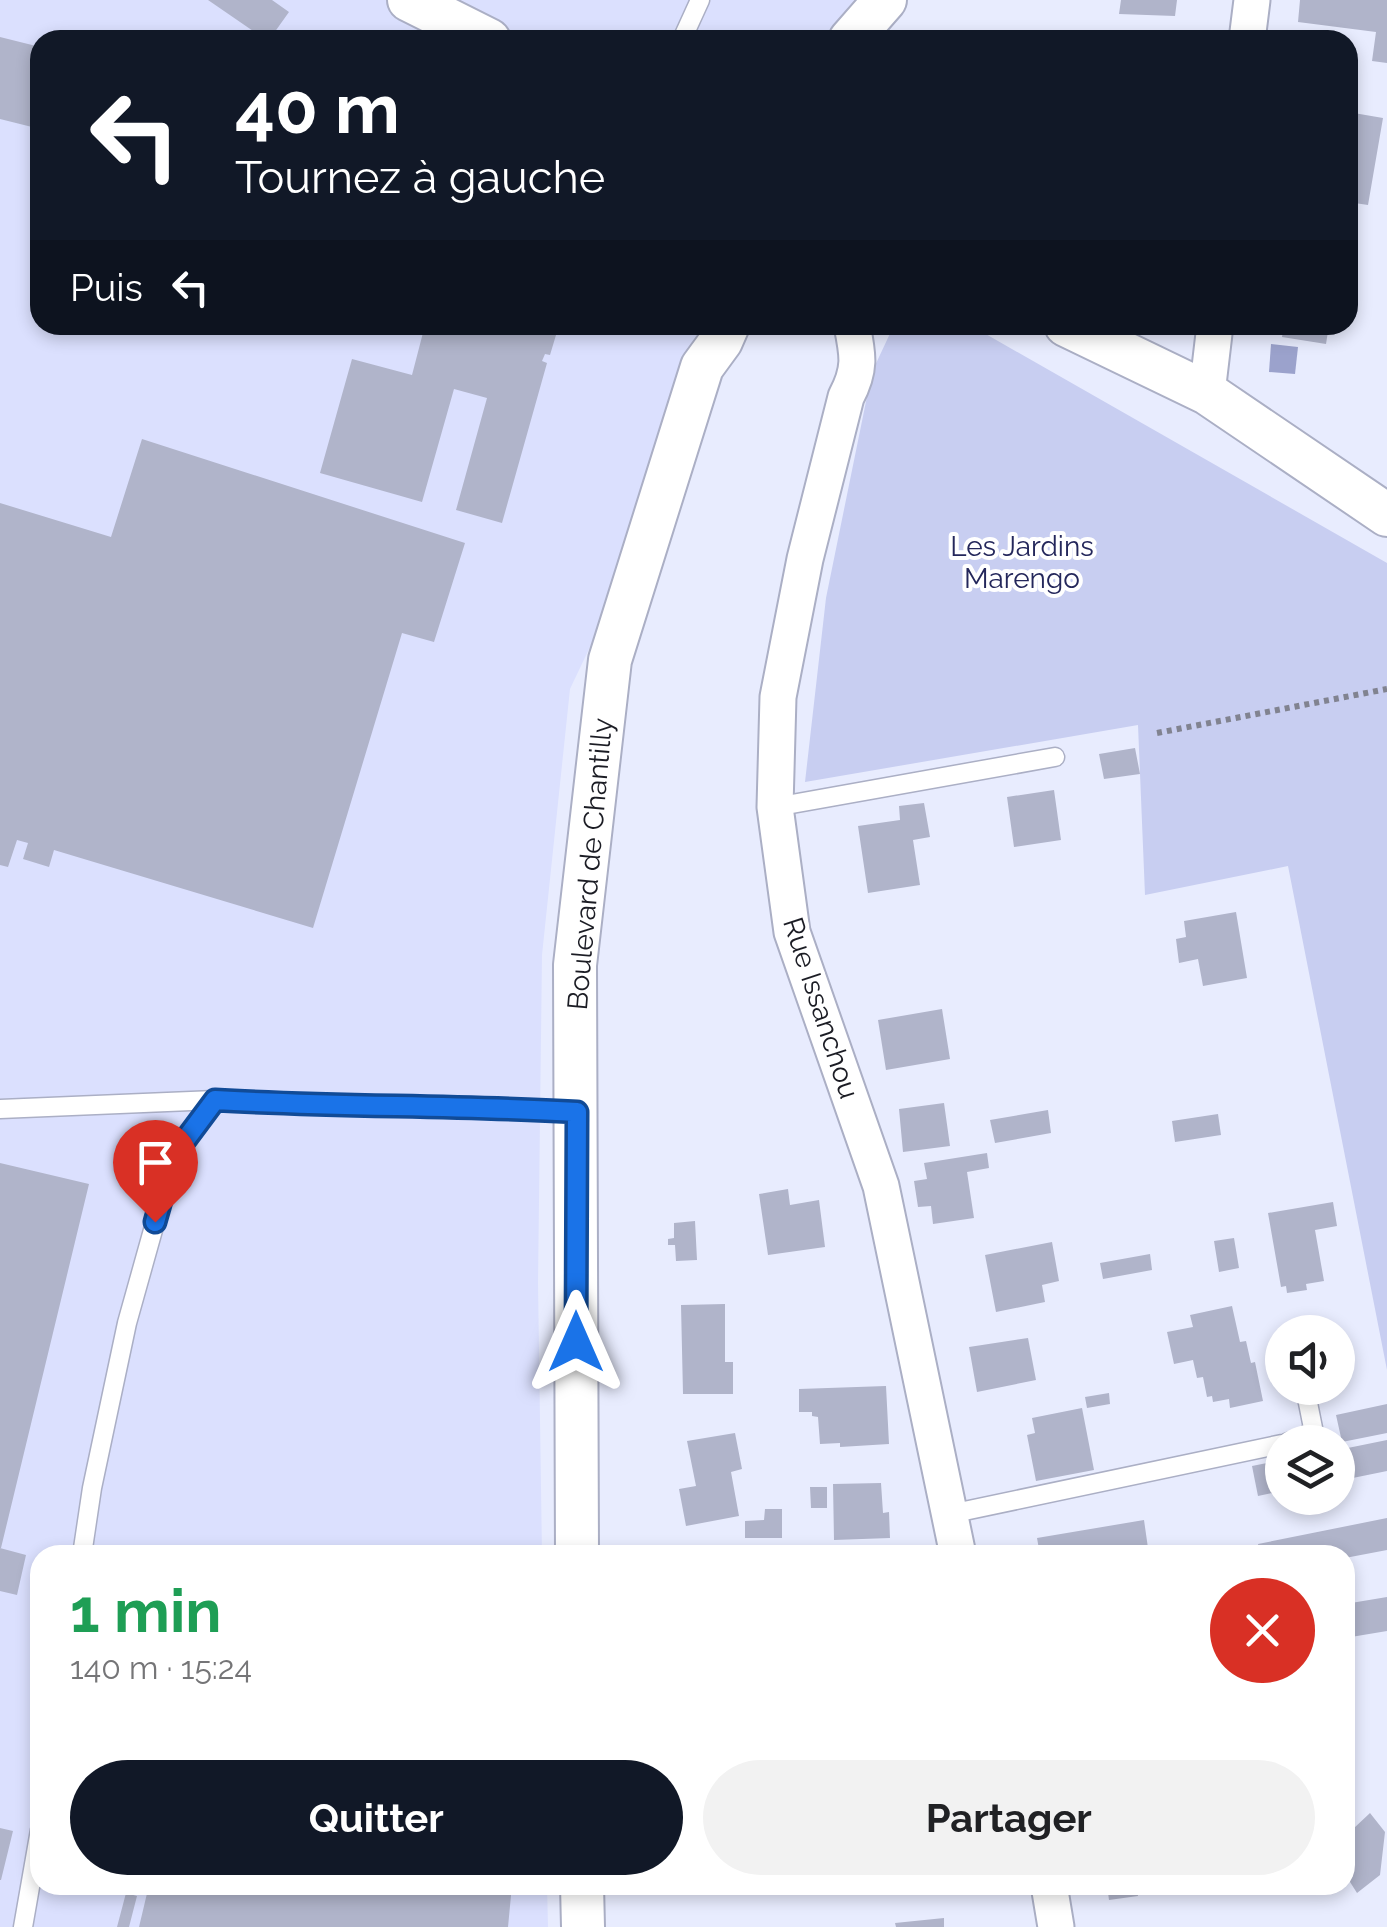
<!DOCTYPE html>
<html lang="fr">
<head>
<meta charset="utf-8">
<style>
	:root { --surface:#fff; --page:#f2f2f2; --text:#202124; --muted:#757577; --accent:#111827 }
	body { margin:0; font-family:Raleway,sans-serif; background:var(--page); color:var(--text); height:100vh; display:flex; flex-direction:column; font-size:38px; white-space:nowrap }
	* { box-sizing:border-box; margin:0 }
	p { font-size:32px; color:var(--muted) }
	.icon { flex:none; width:55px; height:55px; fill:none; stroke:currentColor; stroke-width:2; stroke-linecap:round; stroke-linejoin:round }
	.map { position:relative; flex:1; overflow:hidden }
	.details { position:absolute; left:30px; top:1545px; width:1325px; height:350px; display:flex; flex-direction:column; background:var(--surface); border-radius:30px; box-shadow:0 5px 15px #0003 }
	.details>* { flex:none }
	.banner { position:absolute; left:30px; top:30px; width:1328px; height:305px; border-radius:30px; box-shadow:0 5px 15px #0003; background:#111827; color:#fff; overflow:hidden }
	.tools { position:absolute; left:1265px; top:1315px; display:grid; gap:20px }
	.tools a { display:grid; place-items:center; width:90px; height:90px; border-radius:50%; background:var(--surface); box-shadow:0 5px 15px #0003; font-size:50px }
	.pin { position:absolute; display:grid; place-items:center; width:85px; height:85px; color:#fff; margin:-102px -42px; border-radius:50% 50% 50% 0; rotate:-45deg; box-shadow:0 0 10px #0007 }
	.pin .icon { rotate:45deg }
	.me { position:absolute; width:110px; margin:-55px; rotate:0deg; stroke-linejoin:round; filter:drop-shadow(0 0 8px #0008) }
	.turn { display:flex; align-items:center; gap:35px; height:210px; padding:0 40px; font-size:45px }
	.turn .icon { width:130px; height:130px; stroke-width:2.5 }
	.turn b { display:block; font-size:70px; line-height:85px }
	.then { display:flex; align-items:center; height:95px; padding:0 40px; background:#0003; gap:20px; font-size:38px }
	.round { display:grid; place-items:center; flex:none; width:105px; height:105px; border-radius:52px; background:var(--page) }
	.summary { display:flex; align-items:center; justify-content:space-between; height:170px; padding:0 40px }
	h1 { font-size:60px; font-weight:700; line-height:75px; color:#1e9e55 }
	.cta { display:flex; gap:20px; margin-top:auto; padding:20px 40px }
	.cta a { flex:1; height:115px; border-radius:60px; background:var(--accent); color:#fff; font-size:40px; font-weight:700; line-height:115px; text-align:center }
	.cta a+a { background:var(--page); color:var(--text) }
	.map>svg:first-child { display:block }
	.built { fill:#dbe0fe }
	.green { fill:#c8cef1 }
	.water { fill:#9ba2cc }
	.building { fill:#b0b4ca }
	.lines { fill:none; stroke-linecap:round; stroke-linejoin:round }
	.service-casing { stroke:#abafc5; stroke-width:21 }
	.minor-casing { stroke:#abafc5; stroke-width:39 }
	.tertiary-casing { stroke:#abafc5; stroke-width:46 }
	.path { stroke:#818390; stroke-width:6; stroke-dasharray:5 5; stroke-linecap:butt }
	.service { stroke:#fff; stroke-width:18 }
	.minor { stroke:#fff; stroke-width:35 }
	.tertiary { stroke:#fff; stroke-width:42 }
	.route-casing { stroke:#114b97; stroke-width:25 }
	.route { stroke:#1a73e8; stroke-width:18 }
	.labels { text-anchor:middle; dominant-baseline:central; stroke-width:8; stroke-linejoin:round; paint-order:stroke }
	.park-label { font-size:28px; fill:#24275b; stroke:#fff }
	.street-label { font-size:28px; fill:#1b1c24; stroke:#fff }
</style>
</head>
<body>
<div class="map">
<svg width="1387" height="1927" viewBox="0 0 1387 1927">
	<rect width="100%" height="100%" fill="#e8ecfe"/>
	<path class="built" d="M0,0H906L882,40H40V325H743L570,689L542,955L538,1283L542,1555H40V1885H547L548,1927H0Z"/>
	<path class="green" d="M894,325H970L1387,563V1370L1288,866L1145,895L1138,725L805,782L826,598L872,372Z"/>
	<path class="water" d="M1271,344L1298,347L1295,374L1269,372Z"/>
	<path class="building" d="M208,0H272L289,12L269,40H266Z
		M1121,0H1177L1175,16L1119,14Z
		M1300,0H1387V63L1372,61L1376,32L1298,22Z
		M0,37L40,47V129L0,119Z
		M1348,112L1383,118L1368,205L1348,202Z
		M425,325H559L550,355L545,354L542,361L547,363L502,523L456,510L487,398L454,389L422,502L320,473L352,359L412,375Z
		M1284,325H1329L1326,344L1282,337Z
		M142,439L465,543L434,642L402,633L313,928L54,850L49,867L23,859L28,843L17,840L8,867L0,865V503L111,537Z
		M1135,748L1140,774L1104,779L1099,754Z
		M1054,790L1061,840L1014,847L1007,797Z
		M924,803L930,837L913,840L920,885L868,893L858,826L900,820L899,806Z
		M1236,912L1247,978L1203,986L1198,959L1179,963L1176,939L1186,937L1184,921Z
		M942,1009L950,1059L886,1070L878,1020Z
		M944,1103L950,1146L903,1152L899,1109Z
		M1048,1110L1051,1133L995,1143L990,1120Z
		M1218,1114L1221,1135L1175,1142L1172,1121Z
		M987,1153L989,1168L967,1172L974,1218L933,1224L931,1206L918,1207L914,1181L927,1179L924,1163Z
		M0,1163L89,1184L1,1548H0Z
		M788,1189L790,1205L819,1200L825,1247L768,1255L759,1194Z
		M1333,1202L1337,1226L1315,1230L1324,1281L1306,1284L1307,1290L1287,1293L1286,1286L1281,1287L1268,1213Z
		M695,1221L697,1260L676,1261L675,1245H668V1239L674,1238V1223Z
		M1234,1238L1239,1268L1219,1272L1214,1241Z
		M1052,1242L1059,1281L1042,1285L1045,1302L996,1312L985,1255Z
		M1150,1254L1152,1270L1103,1279L1100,1263Z
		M725,1304V1362H733V1394H683L681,1305Z
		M1232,1306L1240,1342L1246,1341L1251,1363L1255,1362L1263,1401L1230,1408L1229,1399L1213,1402L1212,1396L1207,1397L1203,1377L1197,1378L1193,1360L1174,1364L1167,1332L1193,1327L1190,1315Z
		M1028,1338L1036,1380L977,1392L969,1347Z
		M886,1386L889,1444L840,1447V1443L820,1444L818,1417L812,1416V1412H799V1389Z
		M1109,1393L1110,1404L1087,1408L1085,1397Z
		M1387,1404V1433L1342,1442L1336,1415Z
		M1082,1408L1094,1470L1036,1481L1027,1435L1035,1433L1032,1418Z
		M735,1433L742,1469L731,1472L739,1516L686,1526L679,1489L696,1486L687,1441Z
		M1387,1440V1471L1338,1481V1450Z
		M1282,1460V1491L1258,1496L1252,1466Z
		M881,1483L883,1513L889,1512L890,1538L834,1540L833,1484Z
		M810,1487H827V1508H811Z
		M765,1509H782V1538H745V1521L764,1520Z
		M1387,1518V1550L1345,1558V1555H1260L1258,1544Z
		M1144,1520L1149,1555H1040L1037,1538Z
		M0,1548L26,1555L17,1595L0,1591Z
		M1387,1597V1631L1345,1638V1604Z
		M1370,1813L1385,1832L1380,1875L1357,1893L1345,1874V1828L1353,1829Z
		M0,1828L13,1831L1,1880H0Z
		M149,1885H512L508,1927H139Z
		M1107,1885H1145V1887L1137,1888L1138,1896L1109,1900Z
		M126,1893L137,1896L129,1927H117Z
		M944,1918V1927H896L895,1923Z"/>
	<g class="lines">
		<g class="service-casing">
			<path id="service" d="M684,35L700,0
				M775,807L1055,757
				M0,1109L215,1100
				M1288,1442L1304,1439L1313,1428L1305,1388
				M950,1514L1282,1444
				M82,1555L92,1488L127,1323L174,1155L215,1100C335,1107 456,1105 576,1112
				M23,1927L40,1830"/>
		</g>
		<g class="minor-casing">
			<path id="minor" d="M1247,40L1252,0
				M852,325C858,355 861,369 846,397L805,559L778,697L775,807L792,932L881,1186L958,1555
				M1207,393L1215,325
				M1049,1885L1056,1927"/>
		</g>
		<g class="tertiary-casing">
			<path id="tertiary" d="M409,0L489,40
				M850,40L885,0
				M1066,325L1207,393L1387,515
				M577,1555L575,965L610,660L702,367L721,341L728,325
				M582,1885L583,1927"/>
		</g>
		<path class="path" d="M1157,733L1387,689"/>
		<use href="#service" class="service"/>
		<use href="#minor" class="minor"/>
		<use href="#tertiary" class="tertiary"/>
	</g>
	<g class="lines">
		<g class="route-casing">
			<path id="route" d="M155,1222L174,1155L215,1100C336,1107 456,1105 577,1112L576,1342"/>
		</g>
		<use href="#route" class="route"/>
	</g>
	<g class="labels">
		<g class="park-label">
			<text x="1022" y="546">Les Jardins<tspan x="1022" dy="32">Marengo</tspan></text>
		</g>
		<g class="street-label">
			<text transform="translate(590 864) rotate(-85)">Boulevard de Chantilly</text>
			<text transform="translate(821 1008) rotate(72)">Rue Issanchou</text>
		</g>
	</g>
</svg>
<div class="tools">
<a><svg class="icon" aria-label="sound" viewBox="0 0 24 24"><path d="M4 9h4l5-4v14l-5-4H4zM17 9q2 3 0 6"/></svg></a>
<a><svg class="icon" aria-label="layers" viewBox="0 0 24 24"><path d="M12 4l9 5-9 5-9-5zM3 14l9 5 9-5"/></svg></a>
</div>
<div class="pin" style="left:155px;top:1222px;background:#d93025"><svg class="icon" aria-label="arrive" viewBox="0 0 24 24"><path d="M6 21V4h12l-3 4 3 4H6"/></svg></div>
<svg class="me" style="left:576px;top:1342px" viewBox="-20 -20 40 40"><path d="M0-17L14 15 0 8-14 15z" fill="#1a73e8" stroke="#fff" stroke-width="4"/></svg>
<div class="banner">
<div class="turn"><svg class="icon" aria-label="left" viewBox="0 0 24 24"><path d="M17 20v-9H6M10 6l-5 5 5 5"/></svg><div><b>40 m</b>Tournez à gauche</div></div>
<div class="then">Puis<svg class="icon" aria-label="left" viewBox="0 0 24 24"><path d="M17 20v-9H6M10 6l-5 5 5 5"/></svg></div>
</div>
<section class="details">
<div class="summary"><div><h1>1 min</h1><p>140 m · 15:24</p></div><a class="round" style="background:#d93025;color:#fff"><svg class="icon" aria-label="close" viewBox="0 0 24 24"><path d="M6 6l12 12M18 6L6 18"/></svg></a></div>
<div class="cta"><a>Quitter</a><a>Partager</a></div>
</section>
</div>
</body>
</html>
